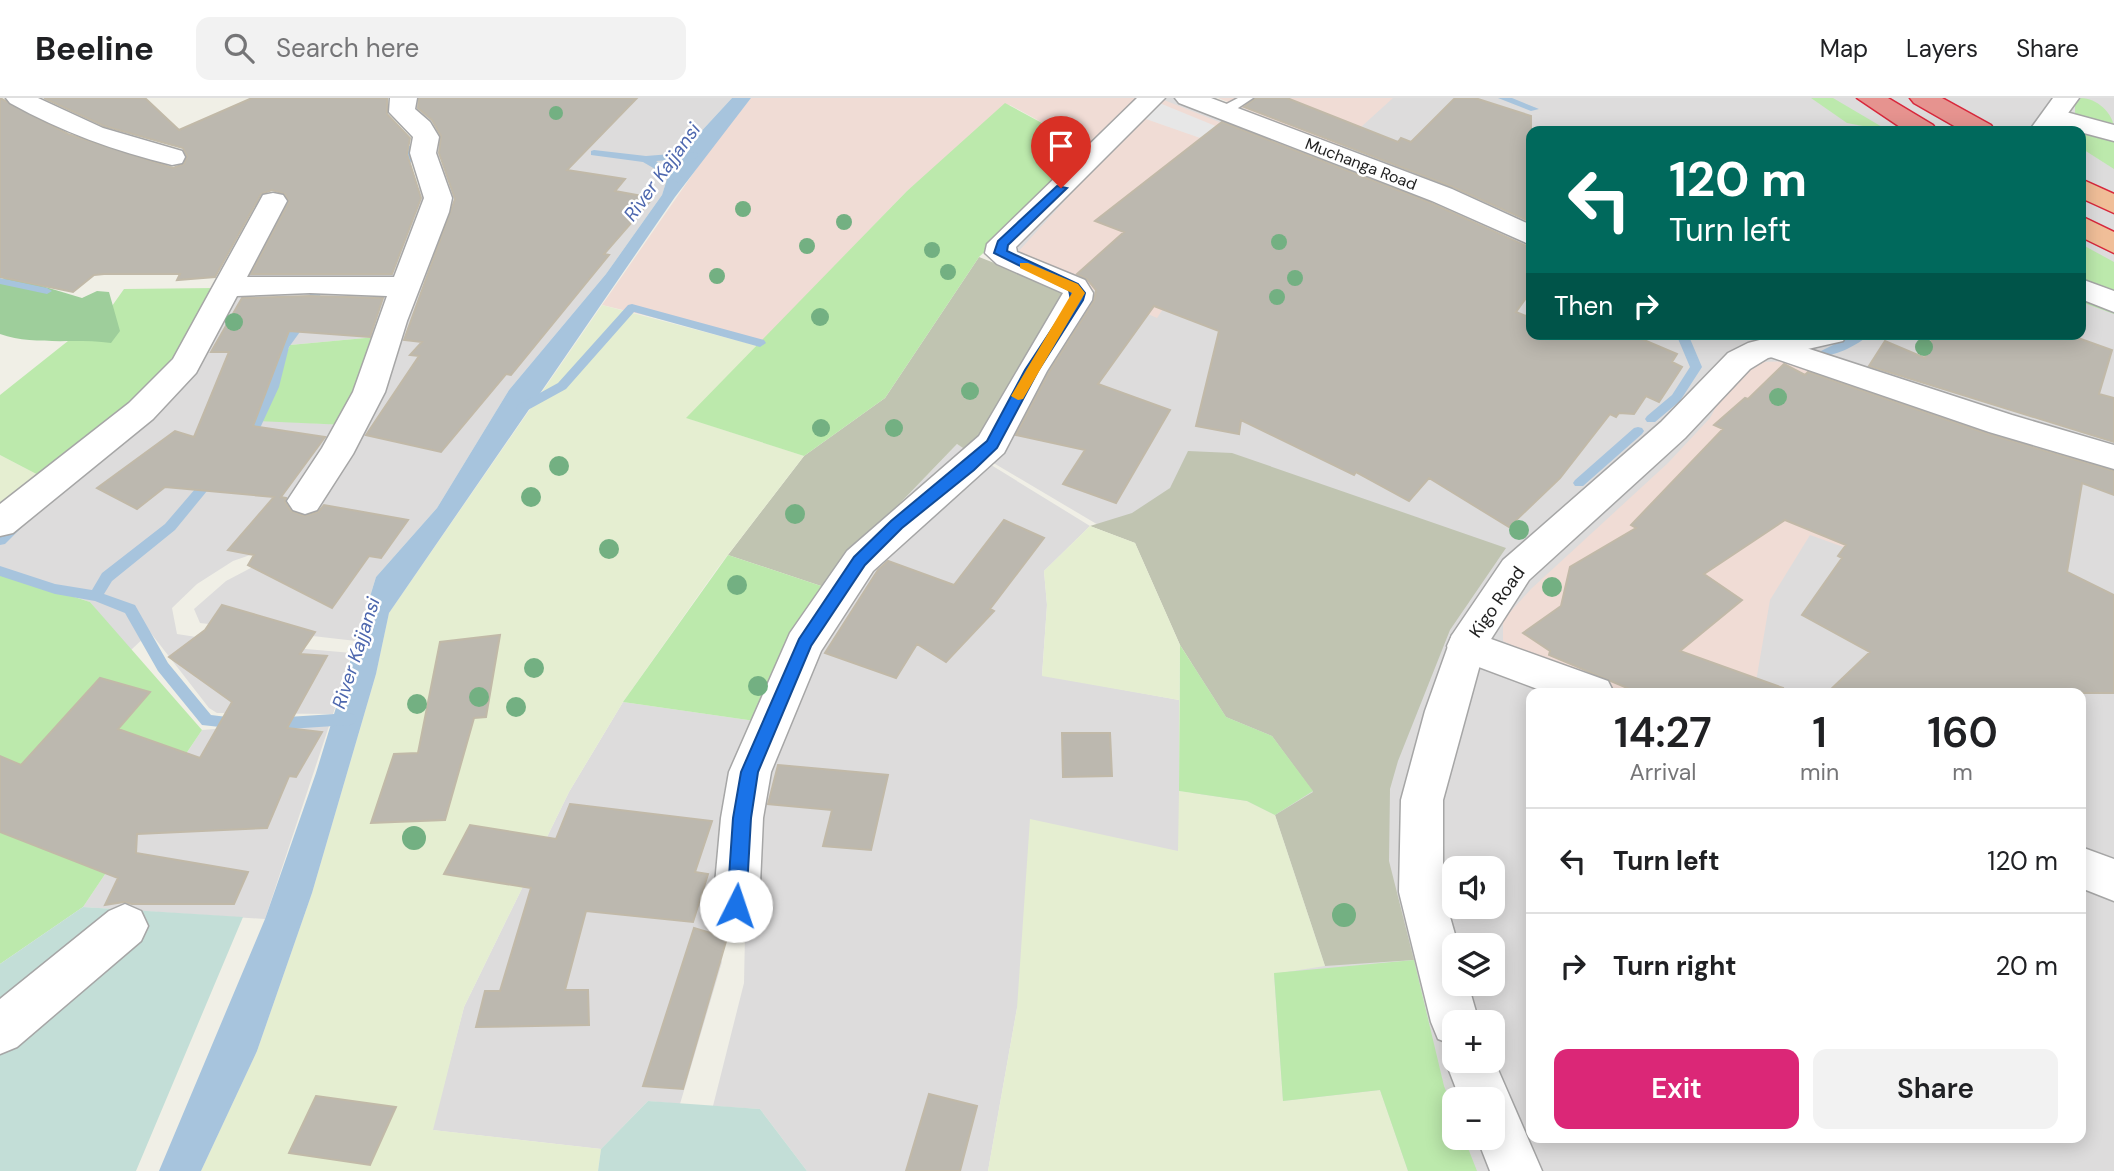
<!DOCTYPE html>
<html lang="en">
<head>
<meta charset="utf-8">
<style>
	:root { --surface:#fff; --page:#f2f2f2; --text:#202124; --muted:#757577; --line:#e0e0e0; --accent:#db2777 }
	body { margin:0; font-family:"DM Sans",sans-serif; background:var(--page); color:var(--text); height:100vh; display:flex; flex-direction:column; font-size:26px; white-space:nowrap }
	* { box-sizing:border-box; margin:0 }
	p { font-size:23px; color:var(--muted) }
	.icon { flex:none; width:38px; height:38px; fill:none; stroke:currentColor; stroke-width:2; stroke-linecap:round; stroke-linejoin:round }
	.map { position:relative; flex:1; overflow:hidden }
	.sheet { position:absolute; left:1526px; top:590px; width:560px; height:455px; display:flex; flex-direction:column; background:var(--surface); border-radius:14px; box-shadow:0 4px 18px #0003 }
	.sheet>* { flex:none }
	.banner { position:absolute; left:1526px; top:28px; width:560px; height:214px; border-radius:14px; box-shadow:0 4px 18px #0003; background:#00695c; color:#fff; overflow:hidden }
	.buttons { position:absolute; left:1442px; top:758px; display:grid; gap:14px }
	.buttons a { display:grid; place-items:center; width:63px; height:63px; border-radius:14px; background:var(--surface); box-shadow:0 4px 18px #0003; font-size:35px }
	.pin { position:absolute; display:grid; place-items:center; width:60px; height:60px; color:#fff; margin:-72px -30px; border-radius:50% 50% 50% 0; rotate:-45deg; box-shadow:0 0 7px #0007 }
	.pin .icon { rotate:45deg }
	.me { position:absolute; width:77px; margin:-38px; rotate:4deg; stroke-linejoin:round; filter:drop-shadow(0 0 5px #0008) }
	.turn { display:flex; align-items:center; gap:24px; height:147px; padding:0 28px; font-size:32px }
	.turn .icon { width:91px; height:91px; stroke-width:2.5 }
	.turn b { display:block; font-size:49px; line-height:60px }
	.then { display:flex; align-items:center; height:66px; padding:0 28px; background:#0003; gap:14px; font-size:26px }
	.eta { display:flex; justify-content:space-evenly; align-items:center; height:119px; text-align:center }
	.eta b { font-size:42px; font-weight:600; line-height:49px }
	.cta { display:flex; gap:14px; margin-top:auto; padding:14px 28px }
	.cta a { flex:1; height:80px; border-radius:14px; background:var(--accent); color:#fff; font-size:28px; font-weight:600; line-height:80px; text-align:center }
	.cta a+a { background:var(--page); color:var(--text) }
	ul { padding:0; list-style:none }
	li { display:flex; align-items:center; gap:21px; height:105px; padding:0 28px; border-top:2px solid var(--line) }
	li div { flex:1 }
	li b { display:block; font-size:26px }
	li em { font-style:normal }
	header { display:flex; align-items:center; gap:42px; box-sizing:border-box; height:98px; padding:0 35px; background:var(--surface); border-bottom:2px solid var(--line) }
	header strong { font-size:33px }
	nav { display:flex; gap:38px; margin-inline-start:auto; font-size:24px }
	.search { width:490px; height:63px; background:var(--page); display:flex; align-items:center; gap:18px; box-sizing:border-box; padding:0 24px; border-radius:14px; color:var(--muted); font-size:26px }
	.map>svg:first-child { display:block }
	.residential { fill:#dddcdc; fill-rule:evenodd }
	.commercial { fill:#f0dcd5 }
	.construction { fill:#c0c4b1 }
	.farmland { fill:#e5eed1 }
	.grass { fill:#bce9ac }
	.forest { fill:#9ece9b }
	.wetland { fill:#c3ded7 }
	.parking { fill:#e7e7e7 }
	.water { fill:#a7c4dd }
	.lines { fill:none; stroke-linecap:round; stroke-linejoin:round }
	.stream { fill:#a7c4dd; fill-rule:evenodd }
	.building { fill:#bcb8af; stroke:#c1b9a8; stroke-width:2 }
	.service-casing { stroke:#a6a6a6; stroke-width:3 }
	.minor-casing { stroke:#a6a6a6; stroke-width:3 }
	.tertiary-casing { stroke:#a6a6a6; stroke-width:3 }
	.trunk-casing { stroke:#d8283c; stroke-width:3 }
	.motorway-casing { stroke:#d8283c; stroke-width:3 }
	.service { fill:#fff; fill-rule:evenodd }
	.minor { fill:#fff; fill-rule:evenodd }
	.tertiary { fill:#fff; fill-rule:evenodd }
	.trunk { fill:#f0be98; fill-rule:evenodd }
	.motorway { fill:#e6938f; fill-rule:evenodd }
	.tree { fill:#73b082 }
	.route { fill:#1a73e8; stroke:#114b97; stroke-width:2 }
	.slow { fill:#f59e0b }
	.labels { text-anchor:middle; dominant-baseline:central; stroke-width:5; stroke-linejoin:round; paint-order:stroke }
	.far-street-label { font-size:16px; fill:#1f1f1f; stroke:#fff }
	.street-label { font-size:18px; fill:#1f1f1f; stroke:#fff }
	.water-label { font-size:19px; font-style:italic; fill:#4d67ae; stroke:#fff }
</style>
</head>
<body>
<header>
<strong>Beeline</strong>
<div class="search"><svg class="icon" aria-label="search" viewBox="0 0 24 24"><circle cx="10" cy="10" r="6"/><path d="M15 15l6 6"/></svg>Search here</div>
<nav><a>Map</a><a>Layers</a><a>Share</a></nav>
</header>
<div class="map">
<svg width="2114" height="1073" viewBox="0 0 2114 1073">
	<rect width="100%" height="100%" fill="#f0efe6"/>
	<path class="residential" d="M409,0H732L672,65L662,97L606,176L509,292L437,410L376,479L356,543L200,525L194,511L226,483L270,460L348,352L449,85L437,67L460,59L431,61L404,5Z
		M1148,0H1198L1225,10L1240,0H2114V1073H1191L1192,538L1151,446L1100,428L975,354L1074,195L997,155ZM1531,33H2081V236H1531ZM1531,595H2081V1040H1531ZM1454,770H1493V808H1454ZM1454,847H1493V886H1454ZM1454,924H1493V962H1454ZM1454,1001H1493V1040H1454Z
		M431,89L376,239L290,247L310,199L283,248L258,322L346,327L292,410L253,456L233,463L197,486L172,510L177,536L235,545L352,555L333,616L217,615L209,610L150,534L130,553L90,504L0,475V433L166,299L279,107H311L384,93Z
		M957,346L1090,428L1044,473L1047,507L1042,577L1179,602V753L1017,910L988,1073H807L760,1011L713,1008L744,885L747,738L762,658L880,426Z
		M623,604L755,623L731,686L713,844L722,864L680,1006L648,1003L601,1051L432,1032L464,909L569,694Z
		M331,622L265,821L83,809L202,632Z"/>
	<path class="commercial" d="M751,0H1143L1092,52L1010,7L907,93L760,245L602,207L708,54Z
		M1159,0L1300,56L1172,197L1157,220L1015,157Z
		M1218,0H1393L1339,49Z
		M1805,263L2036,346L2006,445L1891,466L1810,437L1770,502L1754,595H1608L1503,543V522L1531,491L1668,365L1710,320L1732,279L1758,264Z"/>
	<path class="construction" d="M979,159L1071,195L969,354L957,346L880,426L830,491L728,457L804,358L885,300Z
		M1188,353L1232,355L1506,450L1450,532L1398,663L1390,691L1389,763L1414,862L1325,868L1275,717L1313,694L1272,638L1226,619L1180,547L1135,445L1090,428L1132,415L1170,390Z"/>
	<path class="farmland" d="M602,207L758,248L687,320L804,358L717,471L623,604L569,694L464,909L433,1032L601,1051L598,1073H201L257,953L312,795L376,576L389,515Z
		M0,357L46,381L0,414Z
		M1090,428L1135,445L1180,547L1179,602L1042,578L1047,507L1044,473Z
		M1179,693L1247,703L1275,717L1325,868L1274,876L1283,1003L1380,992L1408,1073H988L1017,910L1030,721L1178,753Z"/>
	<path class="grass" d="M1811,0H1833L1889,33L1847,25Z
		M2081,0C2096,0 2114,15 2114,31L2075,18V7Z
		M1005,5L1092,52L979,159L885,300L804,358L686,320L907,93Z
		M2077,32L2114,42V71L2081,50V33Z
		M2081,146L2114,164V216L2081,204Z
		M215,190L167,273L46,381L0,357V297L112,208L124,191Z
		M376,239L346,327L257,323L290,247Z
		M728,457L830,491L755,623L623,604Z
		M0,475L90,504L202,632L83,809L0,866Z
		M1180,547L1226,619L1272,638L1313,693L1275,717L1247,703L1179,693Z
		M1414,862L1444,988L1454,1013V1040H1464L1477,1073H1408L1380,992L1283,1003L1274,875Z"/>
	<path class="forest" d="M9,178L82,200L97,193L109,194L120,233L111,245C74,240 35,248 0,236V182Z"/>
	<path class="wetland" d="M83,809L243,819L136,1073H0V866Z
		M648,1003L760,1011L807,1073H598L601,1051Z"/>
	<path class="parking" d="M1157,4L1235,36L1223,48L1143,20Z"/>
	<path class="water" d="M732,0H751L675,99L389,515L376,576L312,795L257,953L201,1073H159L265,821L316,675L376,479L437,410L509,292L606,176L662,97L672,65Z"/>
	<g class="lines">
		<path class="stream" d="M1498,0H1512L1539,11L1531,13Z
			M388,42L414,49L416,51L409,68L401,66L406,52L388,46Z
			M594,52L646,58L696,54L701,57L696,60L656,63L683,80V84L679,85L643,64L591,57V53Z
			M0,180L47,190L52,193L47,196L0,186Z
			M317,185L322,188L318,209L289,249L279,289L261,328L248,345H240L238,342L250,326L267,289L277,248L307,208L311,192L303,191L302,189L303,187Z
			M632,206L764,242L766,245L760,249L634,214L566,291L526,313H518L516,310L518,307L558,285L628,207Z
			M1676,236H1688L1702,269L1680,303L1655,324H1647L1645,321L1647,318L1672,297L1690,269Z
			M1855,236H1870C1858,247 1835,259 1819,258L1817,255Z
			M1638,329L1642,330L1644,333L1642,336L1583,388H1575L1573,385L1575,382L1634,330Z
			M212,374L216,376L218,379L216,382L175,432L112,483L104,496L135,507L168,565L211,617L243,621L245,625L243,629L238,631L202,627L158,573L125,515L95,503L55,496L0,478V468L55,486L92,492L102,475L165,426L208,376Z
			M18,420L25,425L23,428L5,446L0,447V434Z
			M350,615L355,617L357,621L355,625L350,627L272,632L267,630L265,626L267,622L272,620Z"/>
	</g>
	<path class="building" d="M0,0L68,36L173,70L184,66L187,58L183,50L104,28L44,0H145L179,32L252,0H387V16L410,40L407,56L421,100L392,176H251L289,104L285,96L272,92L261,96L215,179L177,182L180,176H104L94,177L73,194L0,179Z
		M419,0H637L567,72L625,81L615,93L653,100L604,156L609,157L511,277L506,276L441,354L366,337L419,258L410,257L422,244L404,242L455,101L439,55L441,38L432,22L418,10Z
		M1256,0H1287L1398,44L1401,40L1411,44L1455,0H1475L1531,18V124L1453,89L1244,9Z
		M1222,24L1431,105L1531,150V193L1516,214L1531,220V236H1630L1677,256L1672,264L1682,269L1659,304L1646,298L1634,316L1619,315L1616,319L1610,316L1560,380L1509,429L1429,380L1409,403L1356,374L1354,377L1241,322L1239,336L1196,328L1219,233L1154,208L1098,286L1170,312L1116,405L1063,386L1085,352L1016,337L1049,274L1094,203L1096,192L1087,181L1077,176L1124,134L1095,123Z
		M310,198L383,200L370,239L289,233L253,328L325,339L281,399L286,400L285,404L291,413L304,418L318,414L324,407L408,422L381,460L369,458L332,510L248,467L254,457L228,452L274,399L165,389L137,411L97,390L175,333L194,339L229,254H211L242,200Z
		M1934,236H2067L2112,252L2099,296L2114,300V344L1869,268L1885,243L1925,260Z
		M1784,266L1805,277L1808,274L1988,336L2114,373V397L2082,385L2067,474L2114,497V595H1827L1870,554L1802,517L1842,460L1838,458L1846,447L1785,422L1704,476L1742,502L1680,553L1783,590L1782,595H1639L1549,557L1550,553L1523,535L1561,508L1570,469L1636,430L1631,427L1723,331L1714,327L1745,300L1748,301Z
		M1004,422L1044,440L990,511L994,513L946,564L917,546L896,580L825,555L878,472L888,463L954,487Z
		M222,507L315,534L300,556L327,558L287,630L322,634L296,679L289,678L267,730L137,736L136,755L248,774L234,806H132L124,804L105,807L118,780L0,734V658L21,667L100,580L150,594L118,631L200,660L232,604L169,559L205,532Z
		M500,537L486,619L474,620L445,722L371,725L394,656L418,655L440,544Z
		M1062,635H1110L1112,678L1063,679Z
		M778,667L888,677L871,752L823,748L832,712L768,706Z
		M570,706L712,723L695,774L708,776L693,824L586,813L565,892H588L589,927L476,929L485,893H500L531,790L444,776L470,727L556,741Z
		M694,830L727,840L683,991L643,988Z
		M929,996L977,1008L960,1073H906Z
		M316,998L396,1009L370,1067L289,1055Z"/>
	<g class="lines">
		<g class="service-casing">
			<path id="service" d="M1238,0H1253L1229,16H1219V10Z"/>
		</g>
		<g class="minor-casing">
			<path id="minor" d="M6,0H38L103,30L182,53L185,59L182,65L172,67C115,53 62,34 10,5Z
				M390,0H417L415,11L430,24L439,39L436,55L452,100L449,114L407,223L385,294L353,356L317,412L305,416L293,412L287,403L322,350L353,294L387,198L310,195L237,198L196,275L153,321L13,435L0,438V406L129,305L173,261L263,97L273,95L283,97L287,103L247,179H394L424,100L410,55L413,39L389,14Z
				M1137,0H1165L1016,149L1017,154L1085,182L1093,195L1092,202L1047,273L1004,355L873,473L821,553L771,674L763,720L759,808L752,823L736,829L720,823L713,808L721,720L729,674L790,535L847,453L979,338L1063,195L997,166L985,155L987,146Z
				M2055,11L2114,27V43L2046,25L2042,19L2046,13Z
				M2081,181L2114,193V214L2081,201Z
				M1773,239L2012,317L2114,347V371L1989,334L1762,256L1757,249L1762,242Z
				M1466,532L1608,583L1614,595H1548L1452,559L1447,548L1452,537Z
				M2081,749L2114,761V803L2081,790Z
				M125,806L141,813L148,828L141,843L17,949L0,956V901L109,813Z"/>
		</g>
		<g class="tertiary-casing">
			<path id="tertiary" d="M1175,0H1211L1452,91L1531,127V147L1432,103L1179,5Z
				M2053,0H2079L2055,33H2029Z
				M1783,236H1847L1843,243L1768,260L1750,271L1685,340L1529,482L1484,552L1443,702V794L1458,847H1454V886H1468L1479,924H1454V962L1493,960L1542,1073H1490L1477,1040H1493V1001H1460L1445,962L1451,946L1438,941L1431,924L1399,794L1401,702L1425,613L1452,537L1503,462L1661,324L1728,255L1748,245Z"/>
		</g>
		<g class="trunk-casing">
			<path id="trunk" d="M2081,81L2114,96V115L2081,100Z
				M2081,118L2114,134V155L2081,139Z"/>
		</g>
		<g class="motorway-casing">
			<path id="motorway" d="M1857,0H1888L1933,27L1937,33H1906Z
				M1910,0H1942L1991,27L1995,33H1963L1914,5Z"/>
		</g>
		<use href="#service" class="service"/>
		<use href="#minor" class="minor"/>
		<use href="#tertiary" class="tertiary"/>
		<use href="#trunk" class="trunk"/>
		<use href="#motorway" class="motorway"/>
	</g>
	<g class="tree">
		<circle cx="556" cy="15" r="7"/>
		<circle cx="743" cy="111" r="8"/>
		<circle cx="844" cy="124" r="8"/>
		<circle cx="1279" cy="144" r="8"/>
		<circle cx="807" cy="148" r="8"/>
		<circle cx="932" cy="152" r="8"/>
		<circle cx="948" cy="174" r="8"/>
		<circle cx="717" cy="178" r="8"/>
		<circle cx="1295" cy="180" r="8"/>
		<circle cx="1277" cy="199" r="8"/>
		<circle cx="820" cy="219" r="9"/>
		<circle cx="234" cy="224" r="9"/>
		<circle cx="1924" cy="249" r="9"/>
		<circle cx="970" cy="293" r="9"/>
		<circle cx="1778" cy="299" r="9"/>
		<circle cx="821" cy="330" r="9"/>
		<circle cx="894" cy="330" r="9"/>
		<circle cx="559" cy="368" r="10"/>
		<circle cx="531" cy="399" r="10"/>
		<circle cx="795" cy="416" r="10"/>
		<circle cx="1519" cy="432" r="10"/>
		<circle cx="609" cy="451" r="10"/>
		<circle cx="737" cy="487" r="10"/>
		<circle cx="1552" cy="489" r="10"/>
		<circle cx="534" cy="570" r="10"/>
		<circle cx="758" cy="588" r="10"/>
		<circle cx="479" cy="599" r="10"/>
		<circle cx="417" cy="606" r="10"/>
		<circle cx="516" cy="609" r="10"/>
		<circle cx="414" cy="740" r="12"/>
		<circle cx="1344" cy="817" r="12"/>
	</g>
	<path class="route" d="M1057,88L1067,90L1008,147L1007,153L1078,186L1085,195L1083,202L1038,273L997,350L974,372L902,430L865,467L811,548L758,674L751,720L746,808L743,814L736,817L730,814L727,808L733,720L741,674L799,541L854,459L891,423L987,343L1025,272L1071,202L1069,192L994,155L998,143Z"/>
	<path class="slow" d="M1020,165H1028L1078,186L1085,195L1023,301L1018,302L1011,298L1072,195L1020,170Z"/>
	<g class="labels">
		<g class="far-street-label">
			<text transform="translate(1361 66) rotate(21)">Muchanga Road</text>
		</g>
		<g class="street-label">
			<text transform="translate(1497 504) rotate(-55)">Kigo Road</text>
		</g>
		<g class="water-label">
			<text transform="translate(662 74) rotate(-54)">River Kajjansi</text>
			<text transform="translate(356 555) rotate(-72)">River Kajjansi</text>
		</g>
	</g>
</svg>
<div class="buttons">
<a><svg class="icon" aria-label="sound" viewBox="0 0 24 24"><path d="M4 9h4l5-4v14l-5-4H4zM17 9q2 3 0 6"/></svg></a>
<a><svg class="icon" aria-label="layers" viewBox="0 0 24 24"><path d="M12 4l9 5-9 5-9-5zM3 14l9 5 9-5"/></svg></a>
<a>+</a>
<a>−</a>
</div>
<div class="pin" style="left:1061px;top:90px;background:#d93025"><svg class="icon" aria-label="arrive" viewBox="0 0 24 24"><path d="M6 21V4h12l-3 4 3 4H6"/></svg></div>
<svg class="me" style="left:736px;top:808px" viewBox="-20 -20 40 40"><circle r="19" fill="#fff"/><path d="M0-13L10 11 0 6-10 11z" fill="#1a73e8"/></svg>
<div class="banner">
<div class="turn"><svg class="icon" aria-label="left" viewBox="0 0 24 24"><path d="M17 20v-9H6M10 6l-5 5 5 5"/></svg><div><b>120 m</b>Turn left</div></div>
<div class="then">Then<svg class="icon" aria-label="right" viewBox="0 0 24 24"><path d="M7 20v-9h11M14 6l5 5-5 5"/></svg></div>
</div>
<section class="sheet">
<div class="eta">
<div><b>14:27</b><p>Arrival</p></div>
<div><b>1</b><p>min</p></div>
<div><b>160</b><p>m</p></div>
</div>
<ul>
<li><svg class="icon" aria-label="left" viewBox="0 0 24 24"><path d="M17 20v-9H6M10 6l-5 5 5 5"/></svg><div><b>Turn left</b></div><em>120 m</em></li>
<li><svg class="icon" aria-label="right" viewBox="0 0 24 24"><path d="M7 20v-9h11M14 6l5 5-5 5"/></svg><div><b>Turn right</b></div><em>20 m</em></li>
</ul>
<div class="cta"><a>Exit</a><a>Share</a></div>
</section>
</div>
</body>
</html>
